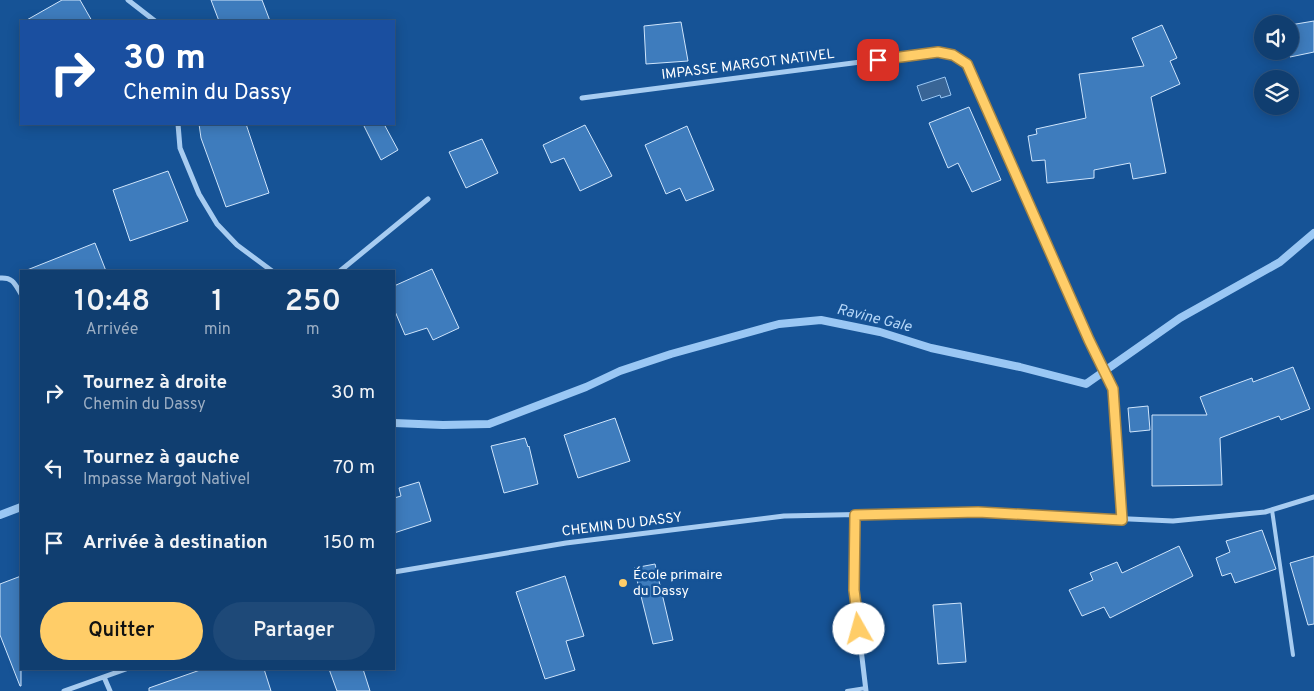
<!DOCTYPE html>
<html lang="fr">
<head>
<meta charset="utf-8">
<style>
	:root { --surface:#103e70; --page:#1e4978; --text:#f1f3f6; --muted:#9caec3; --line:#305783; --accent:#ffcd68 }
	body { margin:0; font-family:Overpass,sans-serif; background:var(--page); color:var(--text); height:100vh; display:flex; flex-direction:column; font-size:19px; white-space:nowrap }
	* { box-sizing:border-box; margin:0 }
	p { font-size:16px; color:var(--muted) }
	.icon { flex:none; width:28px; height:28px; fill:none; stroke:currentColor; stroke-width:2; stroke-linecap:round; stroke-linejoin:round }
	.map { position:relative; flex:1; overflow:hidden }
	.sheet { position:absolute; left:20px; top:270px; width:375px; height:400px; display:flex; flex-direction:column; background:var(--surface); border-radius:0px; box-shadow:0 2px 12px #0003,0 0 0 1px var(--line) }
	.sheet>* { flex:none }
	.banner { position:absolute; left:20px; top:20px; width:375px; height:105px; border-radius:0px; box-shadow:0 2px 12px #0003,0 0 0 1px var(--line); background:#1a4fa0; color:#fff; overflow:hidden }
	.buttons { position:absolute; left:1254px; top:15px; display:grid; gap:10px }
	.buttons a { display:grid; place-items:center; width:45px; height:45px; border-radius:50%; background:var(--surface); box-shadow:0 2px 12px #0003,0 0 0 1px var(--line); font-size:25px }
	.pin { position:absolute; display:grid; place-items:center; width:42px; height:42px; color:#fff; margin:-21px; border-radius:10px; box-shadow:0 2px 8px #0006 }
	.me { position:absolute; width:55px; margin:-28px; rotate:353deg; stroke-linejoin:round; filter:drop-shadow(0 0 4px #0008) }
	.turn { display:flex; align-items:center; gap:18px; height:105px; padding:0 20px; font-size:22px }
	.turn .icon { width:65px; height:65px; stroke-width:2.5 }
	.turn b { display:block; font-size:35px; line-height:42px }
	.eta { display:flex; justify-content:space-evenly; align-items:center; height:85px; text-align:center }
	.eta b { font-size:30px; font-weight:600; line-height:35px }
	.button { display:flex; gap:10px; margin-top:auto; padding:10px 20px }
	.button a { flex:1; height:58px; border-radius:30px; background:var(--accent); color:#111; font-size:20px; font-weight:600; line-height:58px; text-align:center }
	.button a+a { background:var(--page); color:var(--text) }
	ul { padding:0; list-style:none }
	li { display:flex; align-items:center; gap:15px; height:75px; padding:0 20px }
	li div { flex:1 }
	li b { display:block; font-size:19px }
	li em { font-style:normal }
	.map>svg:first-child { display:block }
	.water { fill:#396596; stroke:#9ac7f4 }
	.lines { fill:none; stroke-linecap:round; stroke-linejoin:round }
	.stream { stroke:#9ac7f4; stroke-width:8 }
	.building { fill:#3e7cbd; stroke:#cfe5fc }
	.service { stroke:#a7ccf1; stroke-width:4 }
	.minor { stroke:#a7ccf1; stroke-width:5 }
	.route-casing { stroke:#a68544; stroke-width:12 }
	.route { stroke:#ffcd68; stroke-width:9 }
	.poi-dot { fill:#ffcd68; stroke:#165396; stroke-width:2 }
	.labels { text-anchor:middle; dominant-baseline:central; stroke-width:5; stroke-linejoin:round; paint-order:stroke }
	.street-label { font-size:14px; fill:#fff; stroke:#165396 }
	.poi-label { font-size:14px; fill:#fff; stroke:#165396; text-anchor:start }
	.water-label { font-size:15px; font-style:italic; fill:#b4d6f8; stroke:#165396 }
</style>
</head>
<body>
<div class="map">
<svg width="1314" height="691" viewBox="0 0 1314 691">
	<rect width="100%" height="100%" fill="#165396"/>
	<path class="water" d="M945,77L951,95L941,98L940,95L922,101L917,86Z"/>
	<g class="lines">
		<path class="stream" d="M394,423L443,425L489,424L586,387L620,371L671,354L779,324L821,320L880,332L931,348L1020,367L1086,384L1180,318L1280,262L1314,233
			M0,515L21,507"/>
	</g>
	<path class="building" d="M62,0H80L92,21H25Z
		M211,0H262L270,21H219Z
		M1314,21V52L1290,57V25Z
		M681,22L688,61L646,64L644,26Z
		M1162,25L1177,58L1170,61L1180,84L1151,97L1166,173L1133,179L1130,163L1094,170V178L1047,183L1045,160L1032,161L1028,136L1037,134L1036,129L1086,118L1079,74L1144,66L1132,38Z
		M969,107L1001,180L972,192L958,163L948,168L929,123Z
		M199,124H246L269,193L226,207L201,138Z
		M363,124H384L398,150L381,160Z
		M585,125L612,176L580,191L564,158L551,163L543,145Z
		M687,126L714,190L686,201L680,188L666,194L645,145Z
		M482,139L498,173L466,188L449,152Z
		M168,171L188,221L130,241L113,190Z
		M95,243L106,271H27V270Z
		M432,269L459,328L433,340L427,328L405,335L394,309V286Z
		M1293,367L1310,409L1281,420L1279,416L1220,438L1222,485L1152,486V415H1207L1200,397L1252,378L1253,382Z
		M1148,406L1150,430L1130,432L1128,408Z
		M615,418L630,461L578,478L564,435Z
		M525,438L528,447L529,446L538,484L504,493L491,446Z
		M419,482L431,521L394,533V498L401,496L399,488Z
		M1262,530L1276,569L1235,583L1231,573L1222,576L1216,558L1230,552L1226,541Z
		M1179,546L1193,576L1110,618L1104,607L1082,616L1069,590L1093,580L1090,573L1117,562L1122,573Z
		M1314,556V624L1308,625L1290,563Z
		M655,564L673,640L653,644L634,568Z
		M21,576V686H20L0,635V584Z
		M565,576L584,636L566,641L575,670L545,679L516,592Z
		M961,603L966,662L938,664L933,605Z
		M203,669H264L271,691H149V688Z
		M329,669H363L370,691H337Z"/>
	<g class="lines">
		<path class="service" d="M1272,510L1293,655
			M847,691L866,688"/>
		<path class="minor" d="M128,0L155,21
			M582,98L938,52L953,55L967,64L1097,357L1113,389L1122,520
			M178,124L180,148L199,194L217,224L237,245L272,271
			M340,271L428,199
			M0,278C13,277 15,284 21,294
			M855,515L854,590L866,691
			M394,572L566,543L784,516L978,512L1173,521L1265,512L1314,497
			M104,677L110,691
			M64,691L126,669"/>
	</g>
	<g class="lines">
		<g class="route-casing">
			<path id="route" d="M859,629L854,590L855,515L978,512L1122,520L1113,389L1089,340L967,64L953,55L938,52L878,60"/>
		</g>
		<use href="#route" class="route"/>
	</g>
	<circle class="poi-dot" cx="623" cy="583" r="5"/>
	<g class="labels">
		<g class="street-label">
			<text transform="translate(748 65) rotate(-7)">IMPASSE MARGOT NATIVEL</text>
			<text transform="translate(622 525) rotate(-7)">CHEMIN DU DASSY</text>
		</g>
		<g class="poi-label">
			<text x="633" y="575">École primaire<tspan x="633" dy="16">du Dassy</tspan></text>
		</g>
		<g class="water-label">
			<text transform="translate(874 319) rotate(14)">Ravine Gale</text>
		</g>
	</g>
</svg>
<div class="buttons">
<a><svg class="icon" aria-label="sound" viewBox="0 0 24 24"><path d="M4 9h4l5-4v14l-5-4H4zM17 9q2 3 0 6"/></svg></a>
<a><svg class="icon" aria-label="layers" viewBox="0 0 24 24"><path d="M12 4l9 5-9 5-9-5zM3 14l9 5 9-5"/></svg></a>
</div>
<div class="pin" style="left:878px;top:60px;background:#d93025"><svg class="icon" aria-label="arrive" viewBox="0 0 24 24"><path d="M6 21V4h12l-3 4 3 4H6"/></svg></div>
<svg class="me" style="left:859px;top:629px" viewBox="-20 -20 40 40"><circle r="19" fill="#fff"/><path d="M0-13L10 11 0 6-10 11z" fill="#ffcd68"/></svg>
<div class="banner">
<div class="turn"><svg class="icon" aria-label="right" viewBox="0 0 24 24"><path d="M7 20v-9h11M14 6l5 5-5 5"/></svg><div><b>30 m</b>Chemin du Dassy</div></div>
</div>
<section class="sheet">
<div class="eta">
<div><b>10:48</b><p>Arrivée</p></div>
<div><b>1</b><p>min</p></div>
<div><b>250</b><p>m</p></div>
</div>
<ul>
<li><svg class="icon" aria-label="right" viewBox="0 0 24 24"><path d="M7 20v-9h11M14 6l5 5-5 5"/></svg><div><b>Tournez à droite</b><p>Chemin du Dassy</p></div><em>30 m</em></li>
<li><svg class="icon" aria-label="left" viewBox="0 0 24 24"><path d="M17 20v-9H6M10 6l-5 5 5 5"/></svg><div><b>Tournez à gauche</b><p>Impasse Margot Nativel</p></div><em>70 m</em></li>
<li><svg class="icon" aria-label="arrive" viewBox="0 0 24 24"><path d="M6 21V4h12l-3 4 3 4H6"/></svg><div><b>Arrivée à destination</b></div><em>150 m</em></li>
</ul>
<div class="button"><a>Quitter</a><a>Partager</a></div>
</section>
</div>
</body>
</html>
